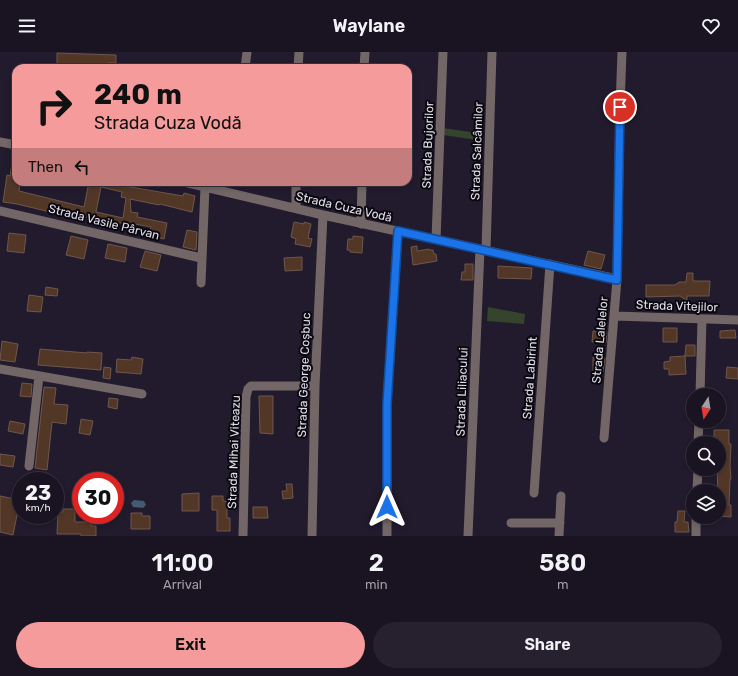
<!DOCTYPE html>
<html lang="en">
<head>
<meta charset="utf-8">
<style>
	:root { --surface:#1a1422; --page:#27212f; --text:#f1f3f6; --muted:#9f9ea5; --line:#383340; --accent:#f59b9b }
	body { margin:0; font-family:Rubik,sans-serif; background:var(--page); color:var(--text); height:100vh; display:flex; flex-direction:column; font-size:15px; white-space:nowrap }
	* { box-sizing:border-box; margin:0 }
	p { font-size:13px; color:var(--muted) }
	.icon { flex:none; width:22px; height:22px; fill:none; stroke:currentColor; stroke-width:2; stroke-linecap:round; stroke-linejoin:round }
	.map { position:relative; height:484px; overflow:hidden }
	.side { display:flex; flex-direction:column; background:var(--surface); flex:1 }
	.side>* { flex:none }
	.guide { position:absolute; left:12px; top:12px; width:400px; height:122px; border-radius:12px; box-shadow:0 2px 6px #0003,0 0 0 1px var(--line); background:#f59b9b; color:#111; overflow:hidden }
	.needle { width:26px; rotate:192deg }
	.controls { position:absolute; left:686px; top:336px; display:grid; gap:8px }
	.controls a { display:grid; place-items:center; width:40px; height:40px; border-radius:50%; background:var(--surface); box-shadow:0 2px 6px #0003,0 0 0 1px var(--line); font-size:20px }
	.speed { position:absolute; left:12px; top:420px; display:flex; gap:8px; font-size:20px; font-weight:700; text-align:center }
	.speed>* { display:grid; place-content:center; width:52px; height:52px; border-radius:50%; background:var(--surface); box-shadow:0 2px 6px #0003,0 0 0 1px var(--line); line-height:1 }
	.speed small { font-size:10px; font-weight:400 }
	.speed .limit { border:6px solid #d22; background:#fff; color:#111 }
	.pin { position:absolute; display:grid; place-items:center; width:34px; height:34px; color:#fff; margin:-17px; border:2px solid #fff; border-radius:50%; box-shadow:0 1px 4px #0007 }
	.me { position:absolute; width:44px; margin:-22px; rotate:0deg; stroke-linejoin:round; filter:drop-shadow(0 0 3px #0008) }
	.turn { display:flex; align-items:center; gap:14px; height:84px; padding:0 16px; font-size:18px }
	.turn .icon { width:52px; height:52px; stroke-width:2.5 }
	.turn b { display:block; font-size:28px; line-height:34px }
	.then { display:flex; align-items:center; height:38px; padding:0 16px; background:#0003; gap:8px; font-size:15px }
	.eta { display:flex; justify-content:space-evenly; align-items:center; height:68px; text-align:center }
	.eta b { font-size:24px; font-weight:600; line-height:28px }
	.button { display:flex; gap:8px; margin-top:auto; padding:8px 16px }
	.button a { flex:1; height:46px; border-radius:24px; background:var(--accent); color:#111; font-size:16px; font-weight:600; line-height:46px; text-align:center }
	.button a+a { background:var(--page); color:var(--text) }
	header { display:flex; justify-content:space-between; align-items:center; height:52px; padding:0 16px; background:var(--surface); font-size:18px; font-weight:600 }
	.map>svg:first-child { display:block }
	.green { fill:#34442d }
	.water { fill:#435a71 }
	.building { fill:#523727; stroke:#6e574b; fill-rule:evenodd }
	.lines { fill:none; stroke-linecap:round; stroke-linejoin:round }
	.minor { stroke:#726666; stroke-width:9 }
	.route-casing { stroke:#114b97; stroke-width:10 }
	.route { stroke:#1a73e8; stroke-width:7 }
	.labels { text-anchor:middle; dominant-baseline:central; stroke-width:4; stroke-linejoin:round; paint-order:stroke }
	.street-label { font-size:12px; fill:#e3deeb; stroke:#0a080f }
</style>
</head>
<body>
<header><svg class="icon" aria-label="menu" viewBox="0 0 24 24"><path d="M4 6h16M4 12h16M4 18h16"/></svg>Waylane<svg class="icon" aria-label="heart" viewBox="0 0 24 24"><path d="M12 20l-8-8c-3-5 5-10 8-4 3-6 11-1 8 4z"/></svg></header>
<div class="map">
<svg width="738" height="484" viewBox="0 0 738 484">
	<rect width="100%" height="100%" fill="#221b2d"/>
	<path class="green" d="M443,76L477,81V88L443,83Z
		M488,255L525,262L524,272L487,269Z"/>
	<path class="water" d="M134,448L144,449L146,453L143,456L133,455L131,451Z"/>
	<path class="building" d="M57,1L116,3V11H108V16H57Z
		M13,107H16V130H20L19,139L84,155L89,130H120L119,133L148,138L183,144L184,141L195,144L192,160L160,152L159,153L130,147L131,160L138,161L137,165L167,171L164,187L149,183L151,175L130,171L129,173L116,170L114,176L103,174L104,169L72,162L71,165L17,152L3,150L7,123L10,124ZM101,135L122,140L121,145L126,146L123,166L96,160Z
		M294,170L304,172V170L311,172L308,186L312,187L310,195L295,192L296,187L291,185Z
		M187,178L197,180L196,198L183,195Z
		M9,181L26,183L24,201L7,199Z
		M71,184L88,188L84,207L66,203Z
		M353,184L363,185L362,201L350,200V198H347L348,187H353Z
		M108,192L127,196L125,210L105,206Z
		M417,194V199L429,197V198H433L434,202H436L437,209L413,213L411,195Z
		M145,199L161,203L157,219L140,215Z
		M588,199L605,203L601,217L584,213Z
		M302,205V218L285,219L284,206Z
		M465,212H473V228H461L462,220H465Z
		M498,214L532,216L531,227L498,226Z
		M687,221H693V229H710L709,244H687V249L680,244L646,245V233H675L679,230H686Z
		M46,235L58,237L57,244L45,243Z
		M29,243L43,245L41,260L27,259Z
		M663,276H677V290H663Z
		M735,278L736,286H720V279Z
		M593,279L607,280L606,291L592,290Z
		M2,289L18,292L15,310L0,308Z
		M686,293H695V304H685Z
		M40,297L87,301V300L102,301L101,318L38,313Z
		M685,304L686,322L669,323V317H664V310L670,309V305Z
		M132,305L143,307L141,322L116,320L117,307L131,308Z
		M593,305L605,306L603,320L593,319Z
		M104,315L111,316L110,327L103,326Z
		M727,315L738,316V327L726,326Z
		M22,331L32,332L31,345L20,344Z
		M44,335L56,336L54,352L68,353L66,372L52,370L47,418L35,416Z
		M259,344H273V382L260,381Z
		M109,346L118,347L117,357L108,355Z
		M81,367L93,369L90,383L79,381Z
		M10,369L25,372L23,382L8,379Z
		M714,378H729V392H731L730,414L731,427H730L729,453H731V465L719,464L717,417H719V388H714Z
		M0,402L15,404L13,415L0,413Z
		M286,432H292L293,446L283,447L282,439H287Z
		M199,441V459H182V442Z
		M0,444L20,448L13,483L0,480Z
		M212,444H223V449H227V466H230V479H217V458H212Z
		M253,455H267L268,466H253Z
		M63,457H75V470H91V474H96V484H81V482H57L58,460H63Z
		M678,459H685L684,470H688L689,480H675V470H677Z
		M131,461H142V464H150V477H131Z"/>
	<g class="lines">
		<path class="minor" d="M245,16L247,0
			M298,16L299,0
			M364,16L365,0
			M0,90L16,93
			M184,130L323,163L617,227
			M296,156V130
			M0,159L201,206
			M361,172L362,130
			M436,187L443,0
			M486,198L492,0
			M201,231L205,135
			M615,264L738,268
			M0,317L142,342
			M700,343L702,267
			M604,386L617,227L620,55L622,0
			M698,391L699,369
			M29,414L39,324
			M697,439L698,417
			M534,441L550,212
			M511,471H560
			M243,484L246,345L248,337L251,334H315
			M312,484L315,334L323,163
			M387,484V352L398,179
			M468,484L480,197
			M559,484L561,444
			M696,484V465"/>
	</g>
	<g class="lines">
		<g class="route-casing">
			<path id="route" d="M387,455V352L398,179L617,228L620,55"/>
		</g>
		<use href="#route" class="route"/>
	</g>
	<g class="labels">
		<g class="street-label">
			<text transform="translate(428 93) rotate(-88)">Strada Bujorilor</text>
			<text transform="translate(477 99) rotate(-88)">Strada Salcâmilor</text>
			<text transform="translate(344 155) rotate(13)">Strada Cuza Vodă</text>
			<text transform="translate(104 170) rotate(14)">Strada Vasile Pârvan</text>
			<text transform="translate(677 254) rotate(2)">Strada Vitejilor</text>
			<text transform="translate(600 288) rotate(-85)">Strada Lalelelor</text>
			<text transform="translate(304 323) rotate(-88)">Strada George Coșbuc</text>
			<text transform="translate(530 326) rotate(-86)">Strada Labirint</text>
			<text transform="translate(462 340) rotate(-88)">Strada Liliacului</text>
			<text transform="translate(234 400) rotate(-88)">Strada Mihai Viteazu</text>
		</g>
	</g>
</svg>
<div class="controls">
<a><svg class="needle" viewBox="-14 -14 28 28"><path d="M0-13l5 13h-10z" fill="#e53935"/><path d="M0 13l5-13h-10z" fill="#9f9ea5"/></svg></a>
<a><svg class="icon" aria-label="search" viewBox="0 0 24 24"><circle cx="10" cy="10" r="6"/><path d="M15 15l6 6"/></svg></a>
<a><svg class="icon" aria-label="layers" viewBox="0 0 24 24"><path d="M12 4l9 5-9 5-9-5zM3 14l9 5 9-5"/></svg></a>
</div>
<div class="speed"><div>23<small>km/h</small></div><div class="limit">30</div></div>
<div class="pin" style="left:620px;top:55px;background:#d93025"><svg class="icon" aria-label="arrive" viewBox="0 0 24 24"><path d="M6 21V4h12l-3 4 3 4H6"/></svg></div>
<svg class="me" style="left:387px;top:455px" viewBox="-20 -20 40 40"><path d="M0-17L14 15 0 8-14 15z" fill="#1a73e8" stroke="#fff" stroke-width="4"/></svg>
<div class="guide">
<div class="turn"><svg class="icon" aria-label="right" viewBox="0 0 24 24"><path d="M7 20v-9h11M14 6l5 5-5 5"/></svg><div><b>240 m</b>Strada Cuza Vodă</div></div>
<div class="then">Then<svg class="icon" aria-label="left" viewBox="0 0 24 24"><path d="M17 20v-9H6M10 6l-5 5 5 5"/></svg></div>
</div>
</div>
<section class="side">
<div class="eta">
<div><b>11:00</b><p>Arrival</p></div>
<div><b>2</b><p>min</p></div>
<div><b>580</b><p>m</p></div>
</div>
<div class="button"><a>Exit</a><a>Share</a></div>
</section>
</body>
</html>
